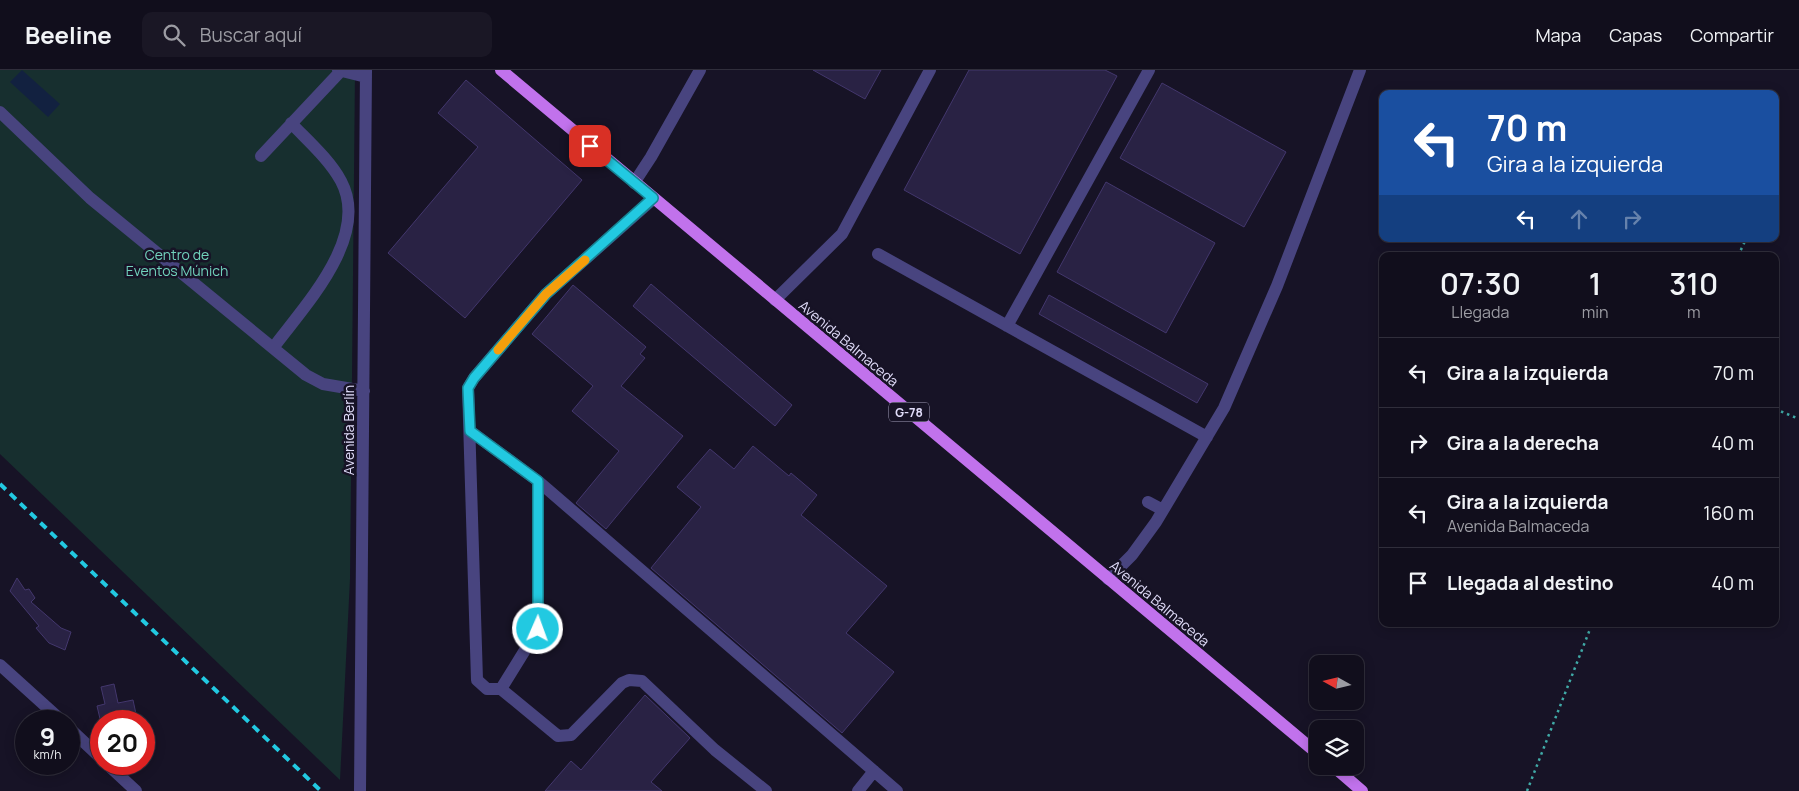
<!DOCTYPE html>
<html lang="es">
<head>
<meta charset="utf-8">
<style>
	:root { --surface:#110e1c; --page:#1a1725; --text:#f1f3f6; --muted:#9c9ca3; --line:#302e3b }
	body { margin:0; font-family:Manrope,sans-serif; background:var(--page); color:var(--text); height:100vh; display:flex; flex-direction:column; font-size:19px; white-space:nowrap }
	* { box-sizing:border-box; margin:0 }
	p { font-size:16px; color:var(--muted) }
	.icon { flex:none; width:28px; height:28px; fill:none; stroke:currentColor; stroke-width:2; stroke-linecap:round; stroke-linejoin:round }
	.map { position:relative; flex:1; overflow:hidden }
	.panel { position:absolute; left:1379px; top:182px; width:400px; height:375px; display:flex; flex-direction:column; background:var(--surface); border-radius:10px; box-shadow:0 2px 12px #0003,0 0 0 1px var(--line) }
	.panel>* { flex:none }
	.guide { position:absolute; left:1379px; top:20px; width:400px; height:152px; border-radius:10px; box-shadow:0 2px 12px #0003,0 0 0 1px var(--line); background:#1a4fa0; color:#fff; overflow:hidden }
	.needle { width:32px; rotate:278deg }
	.buttons { position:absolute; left:1309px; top:585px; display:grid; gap:10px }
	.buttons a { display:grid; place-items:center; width:55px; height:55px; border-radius:10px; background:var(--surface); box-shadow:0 2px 12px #0003,0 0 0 1px var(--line); font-size:25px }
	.speed { position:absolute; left:15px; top:640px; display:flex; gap:10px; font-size:25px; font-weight:700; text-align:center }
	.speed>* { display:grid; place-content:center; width:65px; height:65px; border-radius:50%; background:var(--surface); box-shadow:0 2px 12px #0003,0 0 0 1px var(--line); line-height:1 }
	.speed small { font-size:12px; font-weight:400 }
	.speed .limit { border:8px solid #d22; background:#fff; color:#111 }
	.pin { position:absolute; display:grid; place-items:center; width:42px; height:42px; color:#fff; margin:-21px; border-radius:10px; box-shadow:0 2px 8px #0006 }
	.me { position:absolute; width:55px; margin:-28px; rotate:2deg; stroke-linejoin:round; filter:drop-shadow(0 0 4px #0008) }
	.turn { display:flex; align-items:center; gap:18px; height:105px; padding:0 25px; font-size:22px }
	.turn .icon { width:65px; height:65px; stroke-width:2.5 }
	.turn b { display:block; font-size:35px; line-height:42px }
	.lanes { display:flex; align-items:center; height:48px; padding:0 25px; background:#0003; justify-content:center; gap:25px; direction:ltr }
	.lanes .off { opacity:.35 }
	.eta { display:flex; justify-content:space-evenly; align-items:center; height:85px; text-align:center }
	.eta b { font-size:30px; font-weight:600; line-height:35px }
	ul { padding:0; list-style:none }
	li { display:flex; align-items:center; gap:15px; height:70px; padding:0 25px; border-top:1px solid var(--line) }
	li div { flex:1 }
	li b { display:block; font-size:19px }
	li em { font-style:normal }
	header { display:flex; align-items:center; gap:30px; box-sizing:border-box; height:70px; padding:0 25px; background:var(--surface); border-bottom:1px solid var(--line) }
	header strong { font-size:24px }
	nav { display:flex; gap:28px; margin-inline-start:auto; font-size:18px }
	.search { width:350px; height:45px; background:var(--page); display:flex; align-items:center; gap:12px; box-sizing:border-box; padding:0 18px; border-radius:10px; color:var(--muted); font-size:19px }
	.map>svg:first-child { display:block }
	.green { fill:#172f2f }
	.water { fill:#122140 }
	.building { fill:#292244; stroke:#43376d }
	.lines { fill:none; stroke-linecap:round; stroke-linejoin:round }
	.path { stroke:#40aaa7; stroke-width:2.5; stroke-dasharray:2.5 4; stroke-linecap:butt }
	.minor { stroke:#48447f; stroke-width:12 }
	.major { stroke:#c172ec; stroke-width:12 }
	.rail { stroke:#22c9e1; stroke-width:4; stroke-dasharray:8 6; stroke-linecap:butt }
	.route-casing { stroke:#168392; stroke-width:12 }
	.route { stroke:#22c9e1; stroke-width:9 }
	.slow { stroke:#f59e0b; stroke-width:9 }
	.labels { text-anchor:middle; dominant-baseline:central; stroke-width:5; stroke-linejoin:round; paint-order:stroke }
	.shield { fill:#171326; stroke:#a4a0ba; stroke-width:1 }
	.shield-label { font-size:12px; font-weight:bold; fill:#e1ddfa }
	.park-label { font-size:14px; fill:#71d2bc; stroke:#171326 }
	.street-label { font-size:14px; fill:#e1ddfa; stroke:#171326 }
</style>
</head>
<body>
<header>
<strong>Beeline</strong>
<div class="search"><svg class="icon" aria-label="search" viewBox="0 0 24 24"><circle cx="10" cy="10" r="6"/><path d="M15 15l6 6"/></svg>Buscar aquí</div>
<nav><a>Mapa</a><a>Capas</a><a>Compartir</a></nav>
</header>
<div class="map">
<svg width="1799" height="721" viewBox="0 0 1799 721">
	<rect width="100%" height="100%" fill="#171326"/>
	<path class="green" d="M0,0H355L350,509L340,710L0,384Z"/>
	<path class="water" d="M22,0L60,34L48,47L10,12Z"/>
	<path class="building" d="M813,0H881L865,29Z
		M969,0H1105L1117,6L1020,184L904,120Z
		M466,10L582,110L465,248L388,183L478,77L438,43Z
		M1162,13L1286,82L1244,157L1120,88Z
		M1106,112L1215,173L1166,263L1057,202Z
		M651,214L792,335L775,356L633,236Z
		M573,215L646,277L640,284L645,288L621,316L683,366L606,459L576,433L619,381L572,341L593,316L532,264Z
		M1049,225L1208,314L1197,333L1039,244Z
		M753,376L789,406L791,403L817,425L801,445L887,516L846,563L894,602L842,663L651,498L701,437L677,417L710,379L734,399Z
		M17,508L25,520L29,519L35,528L31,532L61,558L71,562L65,580L49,573L36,558L39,556L10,521Z
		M114,614L118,633L133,630L136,644L120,648L121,651L101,653L97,636L105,634L101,617Z
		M645,625L690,668L651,712L662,721H545L571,691L581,700Z"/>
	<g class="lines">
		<path class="path" d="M1738,186L1746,169
			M1775,339L1799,349
			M1527,721L1592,554"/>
		<path class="minor" d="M338,0L366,7
			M0,42L90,128L306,305L323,314L364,321
			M261,86L340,2
			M634,113L651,87L700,0
			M653,129L546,224L474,308L468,318L477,610L487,619H501L558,666L571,665L622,613L629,610L642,611L715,680L766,721
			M878,184L1207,367
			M775,230L842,164L930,0
			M1007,256L1149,0
			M273,278C304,236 371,167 341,111C329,89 308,71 291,53
			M470,361L538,411V559L501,619
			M538,411L897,721
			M1148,432L1163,440
			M1108,509L1132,485L1156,452L1224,338L1277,216L1360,0
			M0,595L62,651
			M69,658L101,688
			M107,694L136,721
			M360,721L366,0
			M858,721L874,701"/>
		<path class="major" d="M501,0L1318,684
			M1333,696L1362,721"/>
		<path class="rail" d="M0,414L321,721"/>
	</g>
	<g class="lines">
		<g class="route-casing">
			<path id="route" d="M538,559V411L470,361L468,318L474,308L546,224L653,128L590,76"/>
		</g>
		<use href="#route" class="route"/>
		<path class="slow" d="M498,280L546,224L585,190"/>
	</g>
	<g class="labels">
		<rect class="shield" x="889" y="332.5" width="40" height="19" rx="4"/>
		<g class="shield-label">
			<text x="909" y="342">G-78</text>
		</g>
		<g class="park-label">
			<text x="177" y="184">Centro de<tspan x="177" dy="16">Eventos Múnich</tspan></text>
		</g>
		<g class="street-label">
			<text transform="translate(849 273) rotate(40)">Avenida Balmaceda</text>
			<text transform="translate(348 360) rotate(-90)">Avenida Berlín</text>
			<text transform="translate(1160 533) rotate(40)">Avenida Balmaceda</text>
		</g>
	</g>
</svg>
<div class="buttons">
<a><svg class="needle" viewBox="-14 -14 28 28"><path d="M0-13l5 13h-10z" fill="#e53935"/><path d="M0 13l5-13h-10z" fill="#9c9ca3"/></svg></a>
<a><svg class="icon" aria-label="layers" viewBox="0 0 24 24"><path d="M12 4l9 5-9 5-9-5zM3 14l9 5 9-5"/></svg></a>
</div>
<div class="speed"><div>9<small>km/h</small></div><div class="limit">20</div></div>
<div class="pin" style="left:590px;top:76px;background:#d93025"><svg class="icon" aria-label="arrive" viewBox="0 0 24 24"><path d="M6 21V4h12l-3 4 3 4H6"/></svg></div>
<svg class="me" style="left:538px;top:559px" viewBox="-20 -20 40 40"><circle r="17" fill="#22c9e1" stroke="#fff" stroke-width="3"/><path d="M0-11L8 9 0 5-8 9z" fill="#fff"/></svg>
<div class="guide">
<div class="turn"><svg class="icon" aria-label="left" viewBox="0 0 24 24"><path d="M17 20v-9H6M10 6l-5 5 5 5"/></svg><div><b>70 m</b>Gira a la izquierda</div></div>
<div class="lanes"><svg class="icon" aria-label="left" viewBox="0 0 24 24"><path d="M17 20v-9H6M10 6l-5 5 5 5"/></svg><svg class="icon off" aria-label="ahead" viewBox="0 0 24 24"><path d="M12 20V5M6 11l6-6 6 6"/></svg><svg class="icon off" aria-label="right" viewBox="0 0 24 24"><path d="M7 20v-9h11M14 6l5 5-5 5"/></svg></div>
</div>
<section class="panel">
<div class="eta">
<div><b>07:30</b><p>Llegada</p></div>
<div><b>1</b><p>min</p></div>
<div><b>310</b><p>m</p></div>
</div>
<ul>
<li><svg class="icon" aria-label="left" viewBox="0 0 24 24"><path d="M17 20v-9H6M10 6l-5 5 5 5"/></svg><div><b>Gira a la izquierda</b></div><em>70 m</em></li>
<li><svg class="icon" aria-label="right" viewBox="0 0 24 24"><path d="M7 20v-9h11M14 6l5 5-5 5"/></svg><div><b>Gira a la derecha</b></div><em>40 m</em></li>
<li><svg class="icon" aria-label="left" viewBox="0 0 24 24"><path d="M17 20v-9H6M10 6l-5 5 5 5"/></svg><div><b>Gira a la izquierda</b><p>Avenida Balmaceda</p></div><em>160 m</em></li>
<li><svg class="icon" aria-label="arrive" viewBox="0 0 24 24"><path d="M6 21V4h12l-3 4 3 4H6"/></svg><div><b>Llegada al destino</b></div><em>40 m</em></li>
</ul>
</section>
</div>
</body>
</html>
